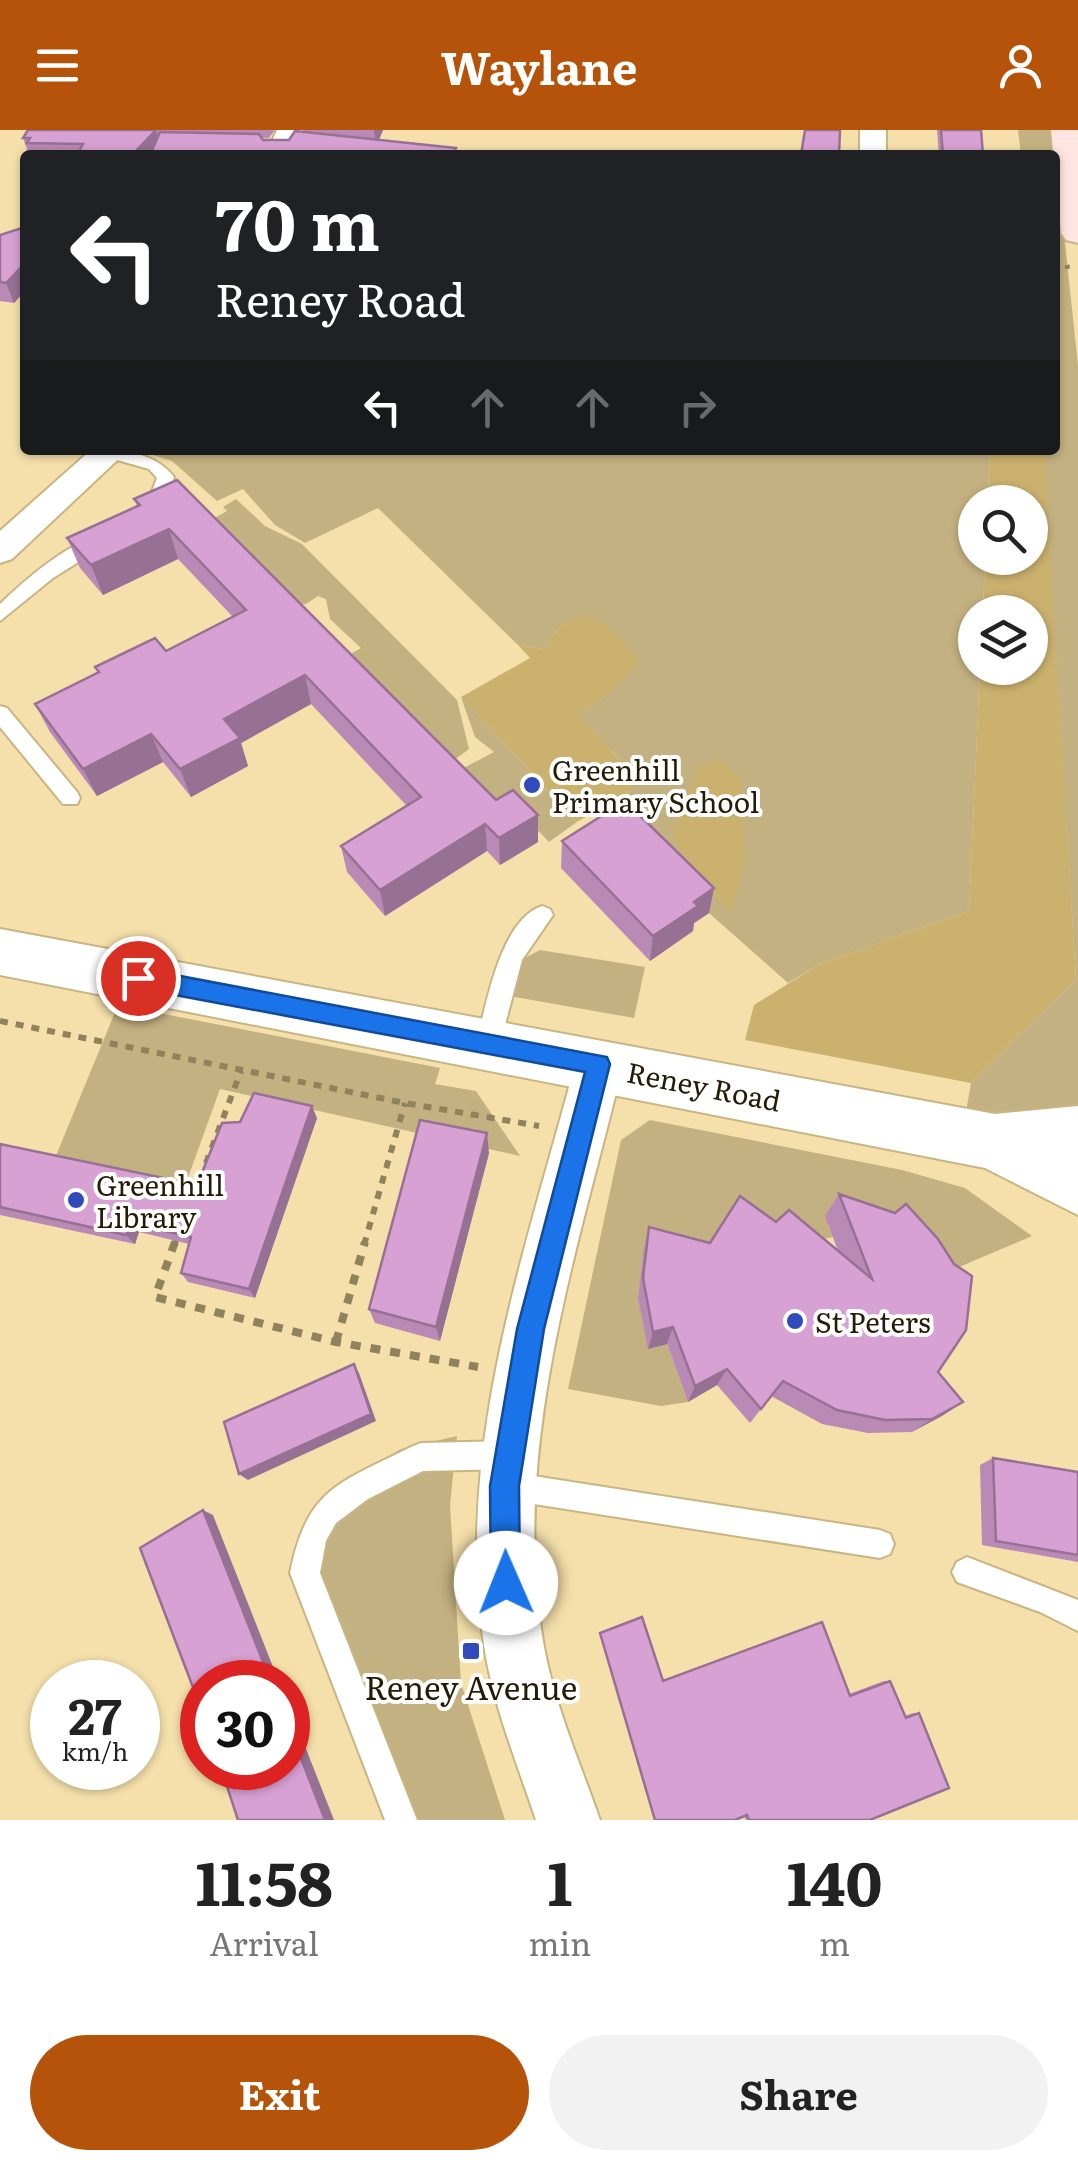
<!DOCTYPE html>
<html lang="en">
<head>
<meta charset="utf-8">
<style>
	:root { --surface:#fff; --page:#f2f2f2; --text:#222; --muted:#767676; --accent:#b45309 }
	body { margin:0; font-family:Literata,serif; background:var(--page); color:var(--text); height:100vh; display:flex; flex-direction:column; font-size:38px; white-space:nowrap }
	* { box-sizing:border-box; margin:0 }
	p { font-size:32px; color:var(--muted) }
	.icon { flex:none; width:55px; height:55px; fill:none; stroke:currentColor; stroke-width:2; stroke-linecap:round; stroke-linejoin:round }
	.map { position:relative; height:1690px; overflow:hidden }
	.side { display:flex; flex-direction:column; background:var(--surface); flex:1 }
	.side>* { flex:none }
	.hud { position:absolute; left:20px; top:20px; width:1040px; height:305px; border-radius:10px; box-shadow:0 2px 8px #0004; background:#202124; color:#fff; overflow:hidden }
	.tools { position:absolute; left:958px; top:355px; display:grid; gap:20px }
	.tools a { display:grid; place-items:center; width:90px; height:90px; border-radius:50%; background:var(--surface); box-shadow:0 2px 8px #0004; font-size:50px }
	.speed { position:absolute; left:30px; top:1530px; display:flex; gap:20px; font-size:50px; font-weight:700; text-align:center }
	.speed>* { display:grid; place-content:center; width:130px; height:130px; border-radius:50%; background:var(--surface); box-shadow:0 2px 8px #0004; line-height:1 }
	.speed small { font-size:25px; font-weight:400 }
	.speed .limit { border:15px solid #d22; background:#fff; color:#111 }
	.pin { position:absolute; display:grid; place-items:center; width:85px; height:85px; color:#fff; margin:-42px; border:5px solid #fff; border-radius:50%; box-shadow:0 2px 10px #0007 }
	.me { position:absolute; width:110px; margin:-55px; rotate:359deg; stroke-linejoin:round; filter:drop-shadow(0 0 8px #0008) }
	.turn { display:flex; align-items:center; gap:35px; height:210px; padding:0 30px; font-size:45px }
	.turn .icon { width:130px; height:130px; stroke-width:2.5 }
	.turn b { display:block; font-size:70px; line-height:85px }
	.lanes { display:flex; align-items:center; height:95px; padding:0 30px; background:#0003; justify-content:center; gap:50px; direction:ltr }
	.lanes .off { opacity:.35 }
	.eta { display:flex; justify-content:space-evenly; align-items:center; height:170px; text-align:center }
	.eta b { font-size:60px; font-weight:700; line-height:70px }
	.button { display:flex; gap:20px; margin-top:auto; padding:20px 30px }
	.button a { flex:1; height:115px; border-radius:60px; background:var(--accent); color:#fff; font-size:40px; font-weight:700; line-height:115px; text-align:center }
	.button a+a { background:var(--page); color:var(--text) }
	header { display:flex; justify-content:space-between; align-items:center; height:130px; padding:0 30px; background:var(--accent); color:#fff; font-size:45px; font-weight:700 }
	.map>svg:first-child { display:block }
	.green { fill:#c4b181 }
	.forest { fill:#cbb16e }
	.lines { fill:none; stroke-linecap:round; stroke-linejoin:round }
	.service-casing { stroke:#c9b582; stroke-width:4 }
	.minor-casing { stroke:#c9b582; stroke-width:4 }
	.tertiary-casing { stroke:#c9b582; stroke-width:4 }
	.secondary-casing { stroke:#c9b582; stroke-width:4 }
	.path-far2 { stroke:#90825c; stroke-width:4; stroke-dasharray:5 5; stroke-linecap:butt }
	.path-far1 { stroke:#90825c; stroke-width:6; stroke-dasharray:8 8; stroke-linecap:butt }
	.path { stroke:#90825c; stroke-width:8; stroke-dasharray:10 10; stroke-linecap:butt }
	.service { fill:#fff; fill-rule:evenodd }
	.minor { fill:#fff; fill-rule:evenodd }
	.tertiary { fill:#fff; fill-rule:evenodd }
	.secondary { fill:#fee5e1; fill-rule:evenodd }
	.wall { fill:#b98ab5 }
	.shaded-wall { fill:#967194 }
	.building { fill:#d7a1d3; stroke:#967194; stroke-width:2.5 }
	.route { fill:#1a73e8; stroke:#114b97; stroke-width:2.5 }
	.poi-dot { fill:#314bbc; stroke:#fff; stroke-width:4 }
	.labels { text-anchor:middle; dominant-baseline:central; stroke-width:8; stroke-linejoin:round; paint-order:stroke }
	.poi-label { font-size:28px; fill:#241c07; stroke:#fff; text-anchor:start }
	.street-label { font-size:28px; fill:#241c07; stroke:#fff }
	.near-poi-label { font-size:32px; fill:#241c07; stroke:#fff }
</style>
</head>
<body>
<header><svg class="icon" aria-label="menu" viewBox="0 0 24 24"><path d="M4 6h16M4 12h16M4 18h16"/></svg>Waylane<svg class="icon" aria-label="person" viewBox="0 0 24 24"><circle cx="12" cy="8" r="4"/><path d="M4 21q1-7 8-7t8 7"/></svg></header>
<div class="map">
<svg width="1078" height="1690" viewBox="0 0 1078 1690">
	<rect width="100%" height="100%" fill="#f5e0ab"/>
	<path class="green" d="M1018,0H1053L1078,235V981L964,994L971,953L1076,849L1043,320H1055V25H1021Z
		M990,320L988,372H975V428H985L983,482H975V538H980L969,781L820,834L788,853L709,783L623,698L617,669L641,653L577,584L608,565L561,494L544,519L518,515L378,378L305,413L275,395L243,359L217,371L172,331L140,321Z
		M236,369L265,396L302,414L457,570L469,619L449,634L345,527L361,518L330,489L326,469L318,466L306,474H296L211,390L227,381L223,377Z
		M461,567L577,692L549,712L522,684L510,691L458,641L494,622L475,607Z
		M540,820L645,837L634,888L509,866L521,830Z
		M118,875L440,938L435,954L476,961L520,1026L220,959L185,1056L55,1028Z
		M650,990L902,1040L965,1058L1032,1106L931,1149L828,1094L833,1107L709,1135L645,1119L638,1168L667,1214L688,1272L661,1276L568,1259L621,1010Z
		M457,1306L450,1375L461,1553L505,1690H387L291,1434L303,1395L325,1363L401,1319Z"/>
	<path class="forest" d="M990,320H1044L1076,849L971,953L745,910L754,875L820,834L969,781L980,538H1030V482H983L985,428H1030V372H988Z
		M586,485L609,497L640,531L608,565L578,584L641,654L577,692L461,567L530,528L518,515L544,519L561,494Z
		M719,629L740,648L746,731L731,782L702,755L672,704L700,636Z"/>
	<g class="lines">
		<g class="service-casing">
			<path id="service" d="M102,320C129,320 157,325 174,347L168,367L153,381H141L138,377L151,364L157,348L149,339L103,326Z
				M101,404L107,406V414L53,448L0,491V474C28,447 63,417 101,404Z
				M0,576L7,578L77,662L80,668L77,674H63L0,597Z
				M542,776L550,779L553,785L522,830L500,914L496,921L488,924L480,921L476,914C486,876 500,790 542,776Z
				M512,1311L522,1315L526,1325L522,1335L512,1339L423,1341L368,1369L336,1393L326,1411L320,1443L417,1690H385L290,1443C307,1358 339,1353 411,1317L421,1313Z
				M508,1342L880,1400L890,1404L894,1414L890,1424L880,1428L508,1370L498,1366L494,1356L498,1346Z
				M967,1427L1078,1470V1501L1040,1482L957,1452L952,1442L957,1432Z"/>
		</g>
		<g class="minor-casing">
			<path id="minor" d="M277,0H303L292,25H266Z
				M860,0H886V25H860Z
				M91,320H128L12,429L0,433V401Z
				M599,914L616,920L623,935C577,1124 509,1321 544,1517C555,1576 580,1633 600,1690H536C517,1633 493,1575 484,1515C454,1318 525,1123 575,935L582,920Z"/>
		</g>
		<g class="tertiary-casing">
			<path id="tertiary" d="M0,799L995,984L1078,976V1085L985,1038L0,845Z"/>
		</g>
		<g class="secondary-casing">
			<path id="secondary" d="M1051,0H1078V113L1066,110L1061,103Z"/>
		</g>
		<path class="path-far2" d="M1055,139L1073,136"/>
		<path class="path-far1" d="M0,891L405,973L539,996
			M206,1033L241,941
			M174,1115L178,1105
			M364,1115L405,973"/>
		<path class="path" d="M175,1112L155,1167L336,1212L478,1237
			M336,1212L365,1112"/>
		<use href="#service" class="service"/>
		<use href="#minor" class="minor"/>
		<use href="#tertiary" class="tertiary"/>
		<use href="#secondary" class="secondary"/>
	</g>
	<path class="wall" d="M28,0H275L269,8H261L263,10H289L304,2V0H383L379,10L456,25H29L23,8Z
		M937,0H981L983,25H939Z
		M25,97V161L14,173L0,171V105Z
		M134,369L538,712L500,735L487,721L385,786L347,742L341,716L407,676L311,574L241,613L248,636L191,667L163,632L97,666L50,602L35,574L98,543L95,537L166,521L233,487L178,429L103,465L80,438L67,408L137,376Z
		M562,711L714,758L709,783L694,793L693,801L650,831L561,738Z
		M317,988L255,1168L188,1152L181,1143L189,1114L139,1102L135,1114L0,1085V1014L197,1055Z
		M489,1023L440,1211L375,1193L369,1179Z
		M839,1064L938,1242L963,1272L912,1302L868,1303L822,1294L771,1266L750,1293L717,1255L688,1272L667,1214L648,1219L638,1168L644,1118L649,1097L710,1113L776,1092L838,1121L825,1086Z
		M993,1328L1078,1342V1432L982,1415L980,1335Z
		M642,1487L663,1551L849,1564L884,1551H890L905,1586L913,1583H919L870,1690H746L744,1686L735,1690H654L600,1504Z"/>
	<path class="shaded-wall" d="M156,0L161,20L157,25H132Z
		M374,0H383L376,16Z
		M25,133V161L14,173L6,153Z
		M169,399L178,429L103,465L91,435Z
		M305,545L311,574L241,613L248,636L191,667L180,639L224,589Z
		M151,604L163,632L97,666L83,639Z
		M538,685V712L500,735L499,708Z
		M485,694L487,721L385,786L380,760Z
		M714,758L709,783L694,793L693,801L650,831L653,806L694,772Z
		M312,976L317,988L255,1168L249,1159Z
		M487,1003L489,1023L440,1211L436,1197Z
		M131,1093L139,1102L135,1114L126,1105Z
		M673,1197L667,1214L648,1219L653,1202Z
		M354,1234L359,1243L376,1291L248,1350L239,1344Z
		M727,1239L717,1255L688,1272L695,1256Z
		M963,1272L942,1286L912,1302L932,1289Z
		M203,1380L213,1385L279,1552H271Z
		M288,1573L334,1690H325L288,1595Z"/>
	<path class="building" d="M28,0H156L132,25H77L83,14L27,13L30,8H23Z
		M805,0H840L839,25H801Z
		M941,0H981L983,25H943Z
		M295,1L456,18L452,25H150L160,2L259,4L263,10H289Z
		M25,97V133L6,153L0,152V105Z
		M177,350L496,670L513,660L538,685L499,708L485,694L380,760L341,716L421,667L305,545L224,589L240,608L180,639L151,604L83,639L35,574L99,542L95,537L155,508L166,521L246,480L169,399L91,435L67,408L140,375L134,369Z
		M625,671L714,758L694,772L698,776L653,806L562,711Z
		M254,963L312,976L249,1159L181,1143L191,1107L131,1093L126,1105L0,1077V1014L197,1055L222,993L240,992Z
		M420,990L487,1003L436,1197L369,1179Z
		M839,1064L895,1083L906,1074L938,1109L954,1134L972,1146L966,1200L938,1242L963,1272L932,1289L885,1290L837,1280L783,1251L761,1279L727,1239L695,1256L673,1197L653,1202L643,1148L649,1097L710,1113L740,1066L776,1092L789,1080L872,1149Z
		M354,1234L371,1284L239,1344L224,1292Z
		M993,1328L1078,1342V1425L996,1411Z
		M203,1380L271,1552H202V1581L140,1418Z
		M642,1487L663,1551L822,1492L850,1566L890,1551L906,1588L919,1583L949,1658L870,1690H749L747,1685L735,1690H655L600,1503Z
		M288,1595L325,1690H238L221,1638H288Z"/>
	<path class="route" d="M138,838L607,927L610,934L544,1199L519,1356L520,1453L516,1463L506,1468L495,1463L491,1453L490,1356L517,1199L585,942L138,858L130,855L127,848L130,841Z"/>
	<g class="poi-dot">
		<circle cx="532" cy="655" r="10"/>
		<circle cx="76" cy="1070" r="10"/>
		<circle cx="795" cy="1191" r="10"/>
		<rect x="461" y="1511" width="20" height="20" rx="5"/>
	</g>
	<g class="labels">
		<g class="poi-label">
			<text x="552" y="639">Greenhill<tspan x="552" dy="32">Primary School</tspan></text>
			<text x="96" y="1054">Greenhill<tspan x="96" dy="32">Library</tspan></text>
			<text x="815" y="1191">St Peters</text>
		</g>
		<g class="street-label">
			<text transform="translate(704 955) rotate(11)">Reney Road</text>
		</g>
		<g class="near-poi-label">
			<text x="471" y="1556">Reney Avenue</text>
		</g>
	</g>
</svg>
<div class="tools">
<a><svg class="icon" aria-label="search" viewBox="0 0 24 24"><circle cx="10" cy="10" r="6"/><path d="M15 15l6 6"/></svg></a>
<a><svg class="icon" aria-label="layers" viewBox="0 0 24 24"><path d="M12 4l9 5-9 5-9-5zM3 14l9 5 9-5"/></svg></a>
</div>
<div class="speed"><div>27<small>km/h</small></div><div class="limit">30</div></div>
<div class="pin" style="left:138px;top:848px;background:#d93025"><svg class="icon" aria-label="arrive" viewBox="0 0 24 24"><path d="M6 21V4h12l-3 4 3 4H6"/></svg></div>
<svg class="me" style="left:506px;top:1453px" viewBox="-20 -20 40 40"><circle r="19" fill="#fff"/><path d="M0-13L10 11 0 6-10 11z" fill="#1a73e8"/></svg>
<div class="hud">
<div class="turn"><svg class="icon" aria-label="left" viewBox="0 0 24 24"><path d="M17 20v-9H6M10 6l-5 5 5 5"/></svg><div><b>70 m</b>Reney Road</div></div>
<div class="lanes"><svg class="icon" aria-label="left" viewBox="0 0 24 24"><path d="M17 20v-9H6M10 6l-5 5 5 5"/></svg><svg class="icon off" aria-label="ahead" viewBox="0 0 24 24"><path d="M12 20V5M6 11l6-6 6 6"/></svg><svg class="icon off" aria-label="ahead" viewBox="0 0 24 24"><path d="M12 20V5M6 11l6-6 6 6"/></svg><svg class="icon off" aria-label="right" viewBox="0 0 24 24"><path d="M7 20v-9h11M14 6l5 5-5 5"/></svg></div>
</div>
</div>
<section class="side">
<div class="eta">
<div><b>11:58</b><p>Arrival</p></div>
<div><b>1</b><p>min</p></div>
<div><b>140</b><p>m</p></div>
</div>
<div class="button"><a>Exit</a><a>Share</a></div>
</section>
</body>
</html>
